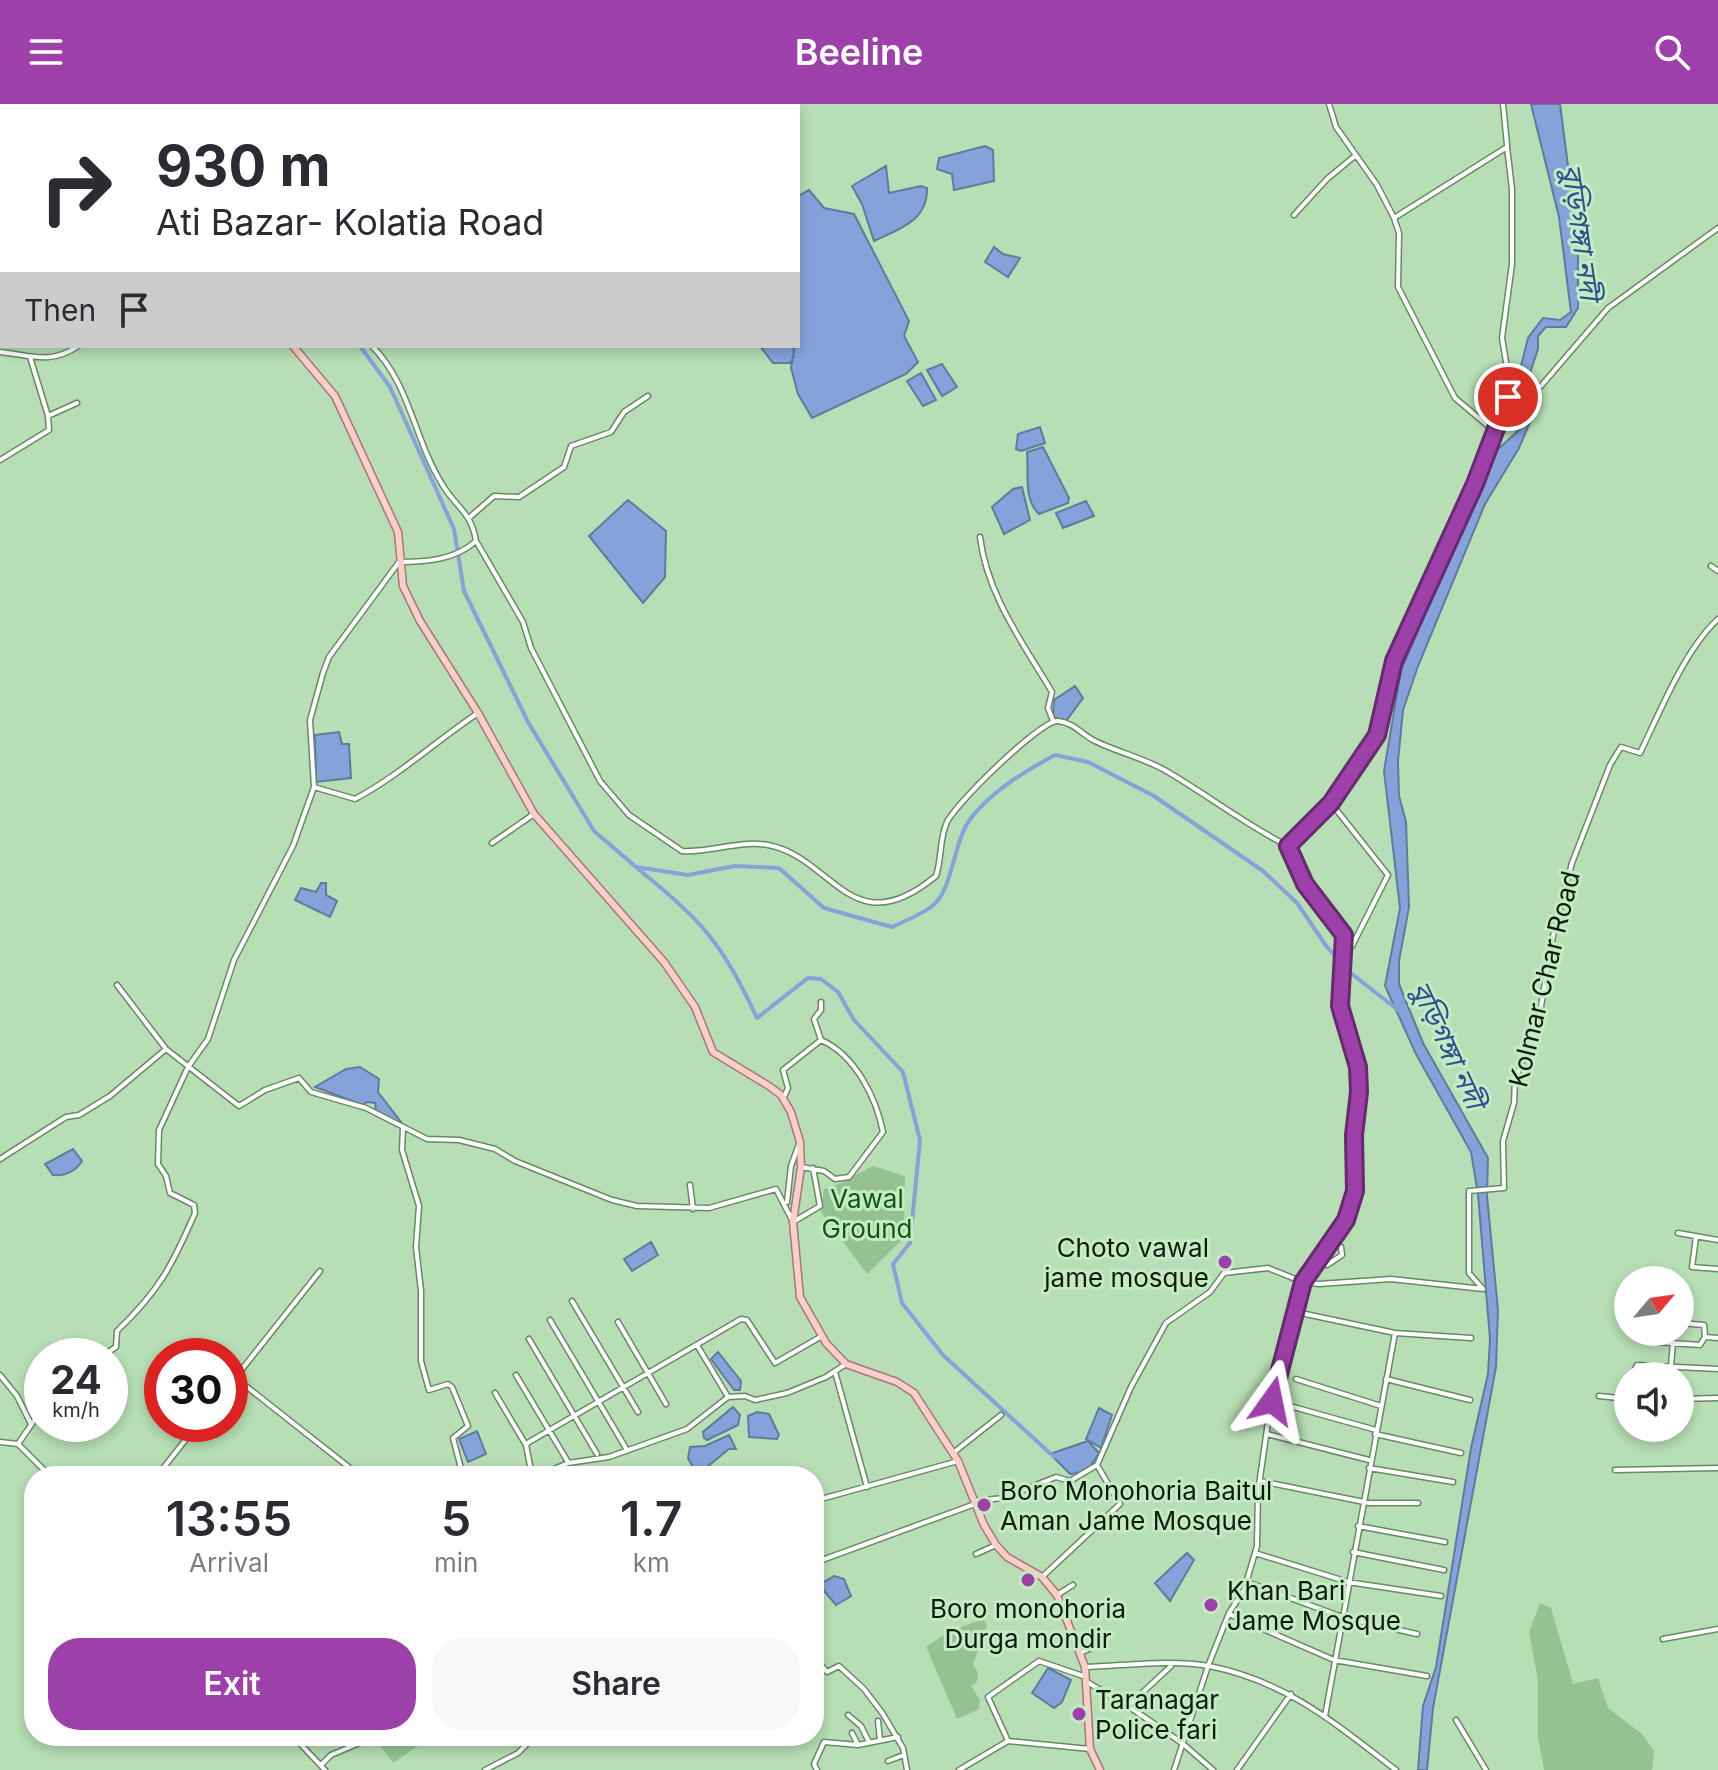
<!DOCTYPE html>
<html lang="en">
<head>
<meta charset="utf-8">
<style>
	:root { --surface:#fff; --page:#f7f7f7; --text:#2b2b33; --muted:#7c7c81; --accent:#9e40a9 }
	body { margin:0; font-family:Inter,"Noto Sans Bengali",sans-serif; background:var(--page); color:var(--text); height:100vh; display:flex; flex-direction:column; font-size:30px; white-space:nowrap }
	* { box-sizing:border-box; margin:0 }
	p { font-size:26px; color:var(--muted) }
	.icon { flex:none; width:44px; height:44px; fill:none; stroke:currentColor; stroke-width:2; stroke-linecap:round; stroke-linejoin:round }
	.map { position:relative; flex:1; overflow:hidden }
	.side { position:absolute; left:24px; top:1362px; width:800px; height:280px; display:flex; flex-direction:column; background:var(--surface); border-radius:32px; box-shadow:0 4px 12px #0003 }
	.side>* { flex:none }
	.hud { position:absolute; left:0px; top:0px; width:800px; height:244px; box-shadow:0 4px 12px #0003; background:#fff; color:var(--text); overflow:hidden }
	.needle { width:52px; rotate:61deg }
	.buttons { position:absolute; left:1614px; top:1162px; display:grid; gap:16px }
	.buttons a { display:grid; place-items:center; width:80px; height:80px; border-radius:50%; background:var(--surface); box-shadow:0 4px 12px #0003; font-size:40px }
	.speed { position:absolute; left:24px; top:1234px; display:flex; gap:16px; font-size:40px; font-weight:700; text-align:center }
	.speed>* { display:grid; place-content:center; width:104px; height:104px; border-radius:50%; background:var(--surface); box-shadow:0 4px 12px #0003; line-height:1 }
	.speed small { font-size:20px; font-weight:400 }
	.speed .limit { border:12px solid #d22; background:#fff; color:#111 }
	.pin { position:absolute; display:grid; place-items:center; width:68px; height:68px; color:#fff; margin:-34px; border:4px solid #fff; border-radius:50%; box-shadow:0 2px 8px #0007 }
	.me { position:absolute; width:88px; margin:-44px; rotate:12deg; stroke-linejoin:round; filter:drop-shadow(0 0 6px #0008) }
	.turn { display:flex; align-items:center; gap:28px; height:168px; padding:0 24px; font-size:36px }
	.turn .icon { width:104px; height:104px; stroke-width:2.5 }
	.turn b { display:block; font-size:56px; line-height:68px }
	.then { display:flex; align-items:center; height:76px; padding:0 24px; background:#0003; gap:16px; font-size:30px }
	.eta { display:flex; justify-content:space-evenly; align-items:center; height:136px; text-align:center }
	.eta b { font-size:48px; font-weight:600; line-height:56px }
	.action { display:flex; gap:16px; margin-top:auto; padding:16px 24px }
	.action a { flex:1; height:92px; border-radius:32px; background:var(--accent); color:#fff; font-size:32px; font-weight:600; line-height:92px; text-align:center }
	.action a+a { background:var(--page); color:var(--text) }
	header { display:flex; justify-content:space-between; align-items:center; height:104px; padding:0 24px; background:var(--accent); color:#fff; font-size:36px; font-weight:600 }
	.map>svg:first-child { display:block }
	.green { fill:#94c391 }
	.water { fill:#85a2db; stroke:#617a9d; stroke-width:2 }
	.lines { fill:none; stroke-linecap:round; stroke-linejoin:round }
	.canal { stroke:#85a2db; stroke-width:4 }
	.minor-casing { stroke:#668a65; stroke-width:7 }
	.major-casing { stroke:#a57a72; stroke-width:9 }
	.minor { stroke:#fff; stroke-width:4 }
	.major { stroke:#facecb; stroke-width:6 }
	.route-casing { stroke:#672a6e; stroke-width:20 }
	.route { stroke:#9e40a9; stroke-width:14 }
	.poi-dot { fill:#9e40a9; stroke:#c4ebc1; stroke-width:3 }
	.labels { text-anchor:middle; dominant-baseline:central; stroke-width:6; stroke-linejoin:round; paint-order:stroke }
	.street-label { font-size:26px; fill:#0e1c0d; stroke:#c4ebc1 }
	.park-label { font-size:26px; fill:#115714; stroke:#c4ebc1 }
	.poi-label { font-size:26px; fill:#0e1c0d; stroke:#c4ebc1; text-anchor:start }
	.water-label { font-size:28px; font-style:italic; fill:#2e4e92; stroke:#c4ebc1 }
</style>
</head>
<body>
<header><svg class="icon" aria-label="menu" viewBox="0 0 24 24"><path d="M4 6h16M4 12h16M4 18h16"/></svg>Beeline<svg class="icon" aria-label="search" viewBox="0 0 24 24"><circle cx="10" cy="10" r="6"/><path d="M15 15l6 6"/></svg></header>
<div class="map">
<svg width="1718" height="1666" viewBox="0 0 1718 1666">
	<rect width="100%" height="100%" fill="#b7deb4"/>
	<path class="green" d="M873,1062L905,1072L904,1134L867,1170L821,1108L824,1085C843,1081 855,1070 873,1062Z
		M1540,1499L1551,1504L1573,1580L1598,1574L1608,1604L1642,1630L1654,1647L1652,1666H1544L1538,1633V1576L1529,1528Z
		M983,1515L987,1521L985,1527L973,1536L978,1546L973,1561L978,1568L977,1578L971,1582L980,1596L979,1605L957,1615L926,1543L948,1528Z
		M384,1632H432L393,1659L377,1637Z"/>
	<path class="water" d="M1531,0H1560L1578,139V204L1566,223H1546L1538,232V245L1530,269L1534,309L1519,344L1485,400L1418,562L1403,606L1398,657L1399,692L1406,718L1409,803L1399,857V880L1423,939L1488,1054L1487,1092L1498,1206L1496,1263L1433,1604L1427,1666H1418L1423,1602L1436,1563L1471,1344L1488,1270L1490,1235L1478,1090L1471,1048L1416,950L1385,882L1400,804L1384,667L1401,566L1496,347L1521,324L1524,294L1518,274L1528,234L1543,214L1560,216L1571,208L1559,113Z
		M985,42L993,46L994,77L954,86L952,70L937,65L939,54Z
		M886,62L889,89L921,82L927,84C928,117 899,125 874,137L862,100L852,82Z
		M809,86L824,104L854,110L909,217L904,232L918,258L906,270L812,314L798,290L791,264L795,242H798V92Z
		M994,143L1003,150L1020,154L1008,173L985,158Z
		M760,242H793L794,253L790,259H773Z
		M942,260L957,283L942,292L927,266Z
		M921,269L936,296L923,302L907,277Z
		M1040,323L1045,339L1021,347L1016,345L1018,330Z
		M1043,343L1069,394L1068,399L1039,410C1023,395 1029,369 1027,348Z
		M1022,383L1030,416L1004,430L992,403L1013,385Z
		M628,396L666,427L665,473L643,499L589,432Z
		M1086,397L1094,412L1063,424L1056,409Z
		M1075,582L1083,594L1066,617L1053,613L1054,596Z
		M339,628L342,640H349L351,674L316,678L315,631Z
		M321,779H326V791L337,797L330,813L295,796L301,784L316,788Z
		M360,963L379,975L378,988L401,1018L398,1020L376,1006L375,999L367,998L363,1001L315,983L346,965Z
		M73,1045L82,1057C75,1068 65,1072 53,1071L45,1060Z
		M651,1138L658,1151L632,1167L624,1155Z
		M718,1248L741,1277L740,1286H734L711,1255Z
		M733,1303L740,1311L738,1321L707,1336L704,1334L703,1328Z
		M1099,1304L1112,1311L1101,1344L1086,1335Z
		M757,1308L769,1310L779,1331L777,1335L749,1333L748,1312Z
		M477,1327L486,1350L468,1358L459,1335Z
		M729,1331L736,1345H729L701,1368L695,1367L688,1354L690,1343L705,1342Z
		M1088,1337L1099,1349C1091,1363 1087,1368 1070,1370L1050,1350Z
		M1187,1449L1194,1456L1170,1497L1155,1479Z
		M834,1472L844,1475L851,1492L836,1501L819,1481Z
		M1048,1564L1071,1576L1062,1598L1054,1604L1032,1589Z"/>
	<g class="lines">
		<path class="canal" d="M102,0L103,2
			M360,242L390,283L454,425L464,487L528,618L594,727L636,763L688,771L735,762L779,764L824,804L892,823C905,817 920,811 931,803C954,786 952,739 971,714C993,686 1024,668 1055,651L1088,658L1154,692L1263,767L1297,799L1327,843L1352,870L1398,906
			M638,765C701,815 723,840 757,914L808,874L821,875L838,888L854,916L903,968L920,1036L910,1139L893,1160L902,1199L943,1251L1054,1353"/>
		<g class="minor-casing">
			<path id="minor" d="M75,0L76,2
				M142,0V2
				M1329,0L1336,23L1377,81L1394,114L1399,129L1398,183L1455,294L1493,326
				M1503,0L1507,41
				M0,70L2,69
				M1294,111L1327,75L1356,51
				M1394,114L1507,43L1512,85V160L1502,234L1510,282L1508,293
				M372,242C410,280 414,335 442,380C456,404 471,407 476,437
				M0,248C30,251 51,261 78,242
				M30,253L48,312L77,299
				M0,356L49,326L48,312
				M470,413L494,392L519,393L564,363L571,342L611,328L624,308L648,292
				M980,433C987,491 1023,539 1052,588L1048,604L1053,617
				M1711,462L1718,467
				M314,683L355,695C400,671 436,637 478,609
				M1331,699L1388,771L1352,842L1347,840
				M492,739L534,710
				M117,881L166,945L239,1002L265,986L299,974L311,988L366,1004L427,1035L459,1036L495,1045L515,1057L612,1096L637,1102L709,1104L776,1085L793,1118L820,1102L813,1064
				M821,898V906L814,915L821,936
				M783,995L788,984L783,966L821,936C855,951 876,993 883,1028L849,1073L835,1075L824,1067L801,1063
				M403,1024L402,1046L419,1102L416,1143L421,1187V1257L429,1286L448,1280L452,1283L468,1322L453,1334L463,1372
				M0,1055L66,1013L79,1011L110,992L166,945
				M690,1081L693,1105
				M787,1098L791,1062L799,1040
				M1678,1129L1718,1136
				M1696,1133L1692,1163L1718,1165
				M1318,1157L1327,1161L1342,1151L1341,1143
				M572,1197L638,1308
				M1296,1208L1395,1229L1471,1234
				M550,1216L627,1346
				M618,1218L666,1300
				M1680,1219L1704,1221L1705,1233L1718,1234
				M529,1235L597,1350
				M1657,1238L1700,1241L1705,1233
				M697,1241L728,1293
				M102,1252L116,1243L117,1227C159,1187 172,1162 195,1109L194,1101L170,1089L166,1072L158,1060L159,1026L188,963L208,935L234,856L293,742L314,683L310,616L323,569L329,553L399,458C426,458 455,456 476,437L523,518L531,544L600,677L629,711L682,747C711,749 738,736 768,741C833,753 851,842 936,772C942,755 939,735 947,718C956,699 1041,616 1058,617C1075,619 1082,631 1095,637C1119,649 1145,654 1168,668C1209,692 1246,721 1288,742
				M1671,1262L1673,1238
				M835,1268L867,1383
				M0,1271L17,1292L31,1320
				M516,1271L568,1358
				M1632,1272L1637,1261L1718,1265
				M235,1274L320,1167
				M1296,1275L1381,1302
				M1386,1275L1470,1296
				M230,1280L237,1275L360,1372
				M495,1289L526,1341
				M1599,1292L1628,1295
				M1680,1295L1718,1294
				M1272,1297L1376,1326
				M1621,1312H1628
				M1267,1330L1369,1356
				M1375,1330L1461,1349
				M0,1338L18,1340
				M18,1340L50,1372
				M18,1340L42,1305
				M953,1349L1001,1311
				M1369,1364L1453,1378
				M1615,1366L1718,1364
				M157,1372L198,1320
				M532,1372L526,1341L529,1338L741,1215L747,1216L775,1259L822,1232
				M538,1372L568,1359L609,1353L687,1325L728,1293L745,1292L755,1296L787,1289L826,1273L846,1260
				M1260,1377L1369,1399H1418
				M814,1397L958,1357
				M975,1397L1003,1394L1056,1373L1070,1377L1097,1361L1131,1283L1166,1219L1210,1188L1224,1169L1268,1164L1303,1178L1319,1180L1391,1175L1483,1185L1469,1169V1087L1504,1084L1503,1037L1514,999L1515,976L1539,914L1553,832L1572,759L1610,661L1621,643L1640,649C1660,608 1685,545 1718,515
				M1358,1422L1445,1438
				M1353,1448L1444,1466
				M1255,1449L1348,1478L1441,1492
				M976,1450L996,1441
				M814,1459L975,1400
				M1042,1473L1120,1400L1097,1361
				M1247,1478L1342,1513L1417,1530
				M814,1482L819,1489L814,1493
				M1057,1491L1073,1481
				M1229,1510L1334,1556L1427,1572
				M814,1512L818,1516
				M1663,1535L1718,1525
				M1080,1549L1089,1545
				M814,1553L827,1568L839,1562L864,1585L883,1610L903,1644L907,1666
				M1085,1563C1124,1562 1170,1555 1209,1562C1286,1577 1336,1620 1396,1666
				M1087,1578L1128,1602L1171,1562
				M1128,1602L1182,1639L1213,1666
				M848,1611L861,1622L869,1638
				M1325,1612L1395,1229
				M1456,1616L1486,1666
				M878,1617L880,1636
				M852,1629L858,1641L898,1633
				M293,1632L325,1666
				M516,1632L526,1640
				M1008,1637L988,1593L1039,1557L1086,1573
				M888,1657L904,1651
				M321,1661L331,1651L376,1632
				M485,1666L518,1649L535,1632
				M817,1666L814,1660L824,1638L858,1641
				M959,1666L1008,1637L1090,1645
				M1174,1666L1208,1562L1229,1509L1244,1486L1257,1442L1258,1388L1274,1276L1303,1178L1346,1116L1355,1087L1354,1031L1359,988L1358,963L1340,902V858L1347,840L1344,831L1305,780L1288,742L1331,699L1377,631L1394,557L1475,380L1508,293L1523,296L1541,282L1608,204L1718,124
				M1237,1666L1291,1590"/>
		</g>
		<g class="major-casing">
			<path id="major" d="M0,103L2,107
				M293,242L335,292L398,428L403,482L420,517L478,609L534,710L664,858L695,903L713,948L769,982L781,991L791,1008L800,1038L801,1063L793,1118L800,1193L826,1239L846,1260L897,1278L914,1289L958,1357L984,1421L996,1441L1007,1453L1042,1473L1057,1491L1085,1563L1090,1645L1100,1666"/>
		</g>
		<use href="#minor" class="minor"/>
		<use href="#major" class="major"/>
	</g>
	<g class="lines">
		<g class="route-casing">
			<path id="route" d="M1272,1297L1303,1178L1346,1116L1355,1087L1354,1031L1359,988L1358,963L1340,902L1344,831L1305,780L1288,742L1331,699L1377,631L1394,557L1475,380L1508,293"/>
		</g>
		<use href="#route" class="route"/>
	</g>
	<g class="poi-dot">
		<circle cx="1225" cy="1158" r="8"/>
		<circle cx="984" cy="1401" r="8"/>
		<circle cx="1028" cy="1476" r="8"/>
		<circle cx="1211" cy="1501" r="8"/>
		<circle cx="1079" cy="1610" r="8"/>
	</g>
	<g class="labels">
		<g class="street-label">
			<text transform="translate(1544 875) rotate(-76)">Kolmar Char Road</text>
		</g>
		<g class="park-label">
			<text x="867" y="1094">Vawal<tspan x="867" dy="30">Ground</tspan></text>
		</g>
		<g class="poi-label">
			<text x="1209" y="1143" text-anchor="end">Choto vawal<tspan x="1209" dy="30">jame mosque</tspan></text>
			<text x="1000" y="1386">Boro Monohoria Baitul<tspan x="1000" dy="30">Aman Jame Mosque</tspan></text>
			<text x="1227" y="1486">Khan Bari<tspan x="1227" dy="30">Jame Mosque</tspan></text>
			<text x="1028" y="1504" text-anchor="middle">Boro monohoria<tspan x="1028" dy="30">Durga mondir</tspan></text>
			<text x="1095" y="1595">Taranagar<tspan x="1095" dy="30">Police fari</tspan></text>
		</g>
		<g class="water-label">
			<text transform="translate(1581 128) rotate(82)">বুড়িগঙ্গা নদী</text>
			<text transform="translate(1448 941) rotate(65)">বুড়িগঙ্গা নদী</text>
		</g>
	</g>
</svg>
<div class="buttons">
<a><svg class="needle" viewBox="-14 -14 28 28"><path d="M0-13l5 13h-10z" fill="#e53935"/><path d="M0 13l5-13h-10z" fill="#7c7c81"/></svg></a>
<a><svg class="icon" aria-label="sound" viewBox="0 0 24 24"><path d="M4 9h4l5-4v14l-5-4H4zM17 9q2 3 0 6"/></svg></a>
</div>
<div class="speed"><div>24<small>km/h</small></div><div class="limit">30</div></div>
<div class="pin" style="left:1508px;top:293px;background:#d93025"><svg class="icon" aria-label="arrive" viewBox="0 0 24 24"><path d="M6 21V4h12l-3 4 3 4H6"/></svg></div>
<svg class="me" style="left:1272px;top:1297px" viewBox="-20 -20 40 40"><path d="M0-17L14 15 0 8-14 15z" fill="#9e40a9" stroke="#fff" stroke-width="4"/></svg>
<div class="hud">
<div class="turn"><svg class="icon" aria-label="right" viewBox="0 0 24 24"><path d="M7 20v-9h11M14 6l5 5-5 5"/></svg><div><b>930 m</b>Ati Bazar- Kolatia Road</div></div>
<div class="then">Then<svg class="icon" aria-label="arrive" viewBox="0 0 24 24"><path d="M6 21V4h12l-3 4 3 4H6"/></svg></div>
</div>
<section class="side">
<div class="eta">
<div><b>13:55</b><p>Arrival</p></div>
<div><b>5</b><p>min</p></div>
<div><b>1.7</b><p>km</p></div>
</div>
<div class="action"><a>Exit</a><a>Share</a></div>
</section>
</div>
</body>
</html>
